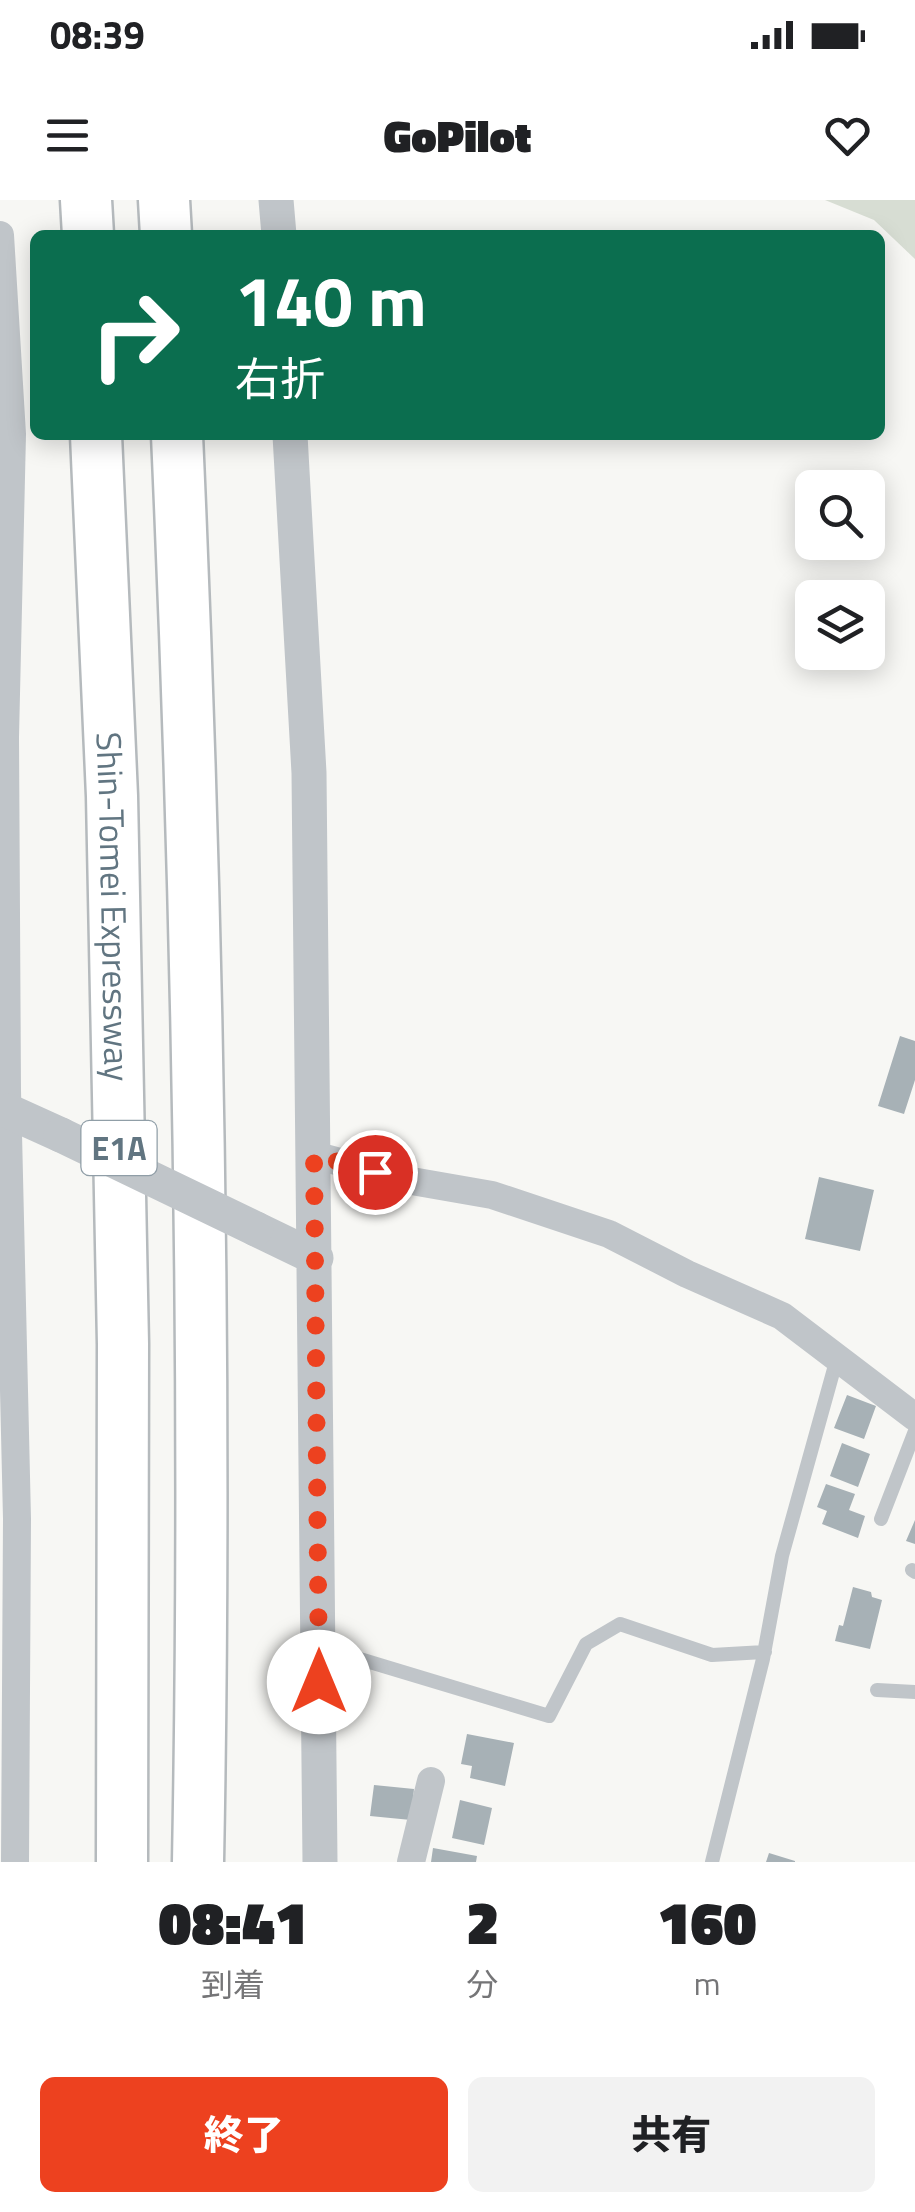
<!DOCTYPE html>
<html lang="ja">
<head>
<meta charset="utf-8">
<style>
	:root { --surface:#fff; --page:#f2f2f2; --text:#202124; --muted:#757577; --accent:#ed411f }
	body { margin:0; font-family:"Titillium Web","Noto Sans JP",sans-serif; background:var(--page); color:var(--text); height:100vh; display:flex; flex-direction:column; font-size:38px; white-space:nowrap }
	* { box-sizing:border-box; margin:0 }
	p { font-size:32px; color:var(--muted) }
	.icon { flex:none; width:55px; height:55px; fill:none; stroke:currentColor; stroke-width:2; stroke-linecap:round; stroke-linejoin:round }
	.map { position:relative; height:1662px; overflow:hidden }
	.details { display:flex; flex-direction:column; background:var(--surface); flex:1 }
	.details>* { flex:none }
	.guide { position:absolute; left:30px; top:30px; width:855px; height:210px; border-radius:15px; box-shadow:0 5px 25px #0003; background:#0b6e4f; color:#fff; overflow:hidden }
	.controls { position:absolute; left:795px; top:270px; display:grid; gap:20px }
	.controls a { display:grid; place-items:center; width:90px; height:90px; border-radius:15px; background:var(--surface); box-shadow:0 5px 25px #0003; font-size:50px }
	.pin { position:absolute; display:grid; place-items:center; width:85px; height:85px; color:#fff; margin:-42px; border:5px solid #fff; border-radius:50%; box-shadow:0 2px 10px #0007 }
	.me { position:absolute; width:110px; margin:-55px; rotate:0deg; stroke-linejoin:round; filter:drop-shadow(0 0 8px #0008) }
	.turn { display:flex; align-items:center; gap:35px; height:210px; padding:0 40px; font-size:45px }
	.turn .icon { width:130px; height:130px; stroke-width:2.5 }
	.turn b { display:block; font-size:70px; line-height:85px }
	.eta { display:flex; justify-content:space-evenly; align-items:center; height:170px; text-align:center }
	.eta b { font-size:60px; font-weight:800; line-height:70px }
	.button { display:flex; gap:20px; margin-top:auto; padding:20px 40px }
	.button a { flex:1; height:115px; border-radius:15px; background:var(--accent); color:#fff; font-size:40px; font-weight:800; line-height:115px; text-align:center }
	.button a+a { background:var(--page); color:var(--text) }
	.status { display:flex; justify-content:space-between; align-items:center; height:70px; padding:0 50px; background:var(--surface); direction:ltr }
	.status svg { height:28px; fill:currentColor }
	header { display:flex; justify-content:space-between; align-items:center; height:130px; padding:0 40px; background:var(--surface); font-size:45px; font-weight:800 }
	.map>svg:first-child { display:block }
	.green { fill:#d7ddd3 }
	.building { fill:#a7b1b6 }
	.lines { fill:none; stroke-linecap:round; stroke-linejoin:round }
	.motorway-casing { stroke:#b5babd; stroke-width:55 }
	.service { stroke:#c0c5c9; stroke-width:14 }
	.minor { stroke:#c0c5c9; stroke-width:28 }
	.tertiary { stroke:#c0c5c9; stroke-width:35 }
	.motorway { stroke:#fff; stroke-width:50 }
	.tertiary-bridge { stroke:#c0c5c9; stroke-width:35 }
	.route { stroke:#ed411f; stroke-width:18; stroke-dasharray:0 32.4 }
	.labels { text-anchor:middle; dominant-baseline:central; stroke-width:10; stroke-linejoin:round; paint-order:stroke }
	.shield { fill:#fff; stroke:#909ea7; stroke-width:2.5 }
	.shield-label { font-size:32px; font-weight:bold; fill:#617581 }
	.street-label { font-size:35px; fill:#617581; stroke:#fff }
</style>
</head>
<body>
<div class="status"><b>08:39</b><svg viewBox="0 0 49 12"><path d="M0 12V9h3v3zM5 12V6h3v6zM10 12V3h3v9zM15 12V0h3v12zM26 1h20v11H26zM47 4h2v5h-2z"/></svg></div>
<header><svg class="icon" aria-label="menu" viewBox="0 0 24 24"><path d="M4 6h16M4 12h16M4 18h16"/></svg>GoPilot<svg class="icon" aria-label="heart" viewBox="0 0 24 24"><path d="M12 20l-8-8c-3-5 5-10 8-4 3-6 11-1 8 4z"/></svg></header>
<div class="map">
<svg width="915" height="1662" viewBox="0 0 915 1662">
	<rect width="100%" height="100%" fill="#f7f7f4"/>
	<path class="green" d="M825,0H915V59L874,20Z"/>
	<path class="building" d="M900,836L915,841V880L904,914L878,906Z
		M819,977L874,990L860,1051L805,1039Z
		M847,1195L876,1206L864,1239L834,1228Z
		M842,1243L870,1254L858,1287L830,1276Z
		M826,1284L855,1294L849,1310L865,1316L858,1338L822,1324L827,1311L817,1307Z
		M915,1320V1344L906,1341Z
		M853,1387L871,1392L872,1397L882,1400L870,1449L835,1441L839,1425L843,1426Z
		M467,1534L514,1543L505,1586L470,1578L472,1566L461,1564Z
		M374,1585L414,1589L411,1620L370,1616Z
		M460,1600L492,1608L484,1645L452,1638Z
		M433,1648L477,1656L476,1662H431Z
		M769,1653L795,1661V1662H766Z"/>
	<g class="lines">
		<g class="motorway-casing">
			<g id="motorway">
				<path d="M86,0L88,35"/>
				<path d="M164,0L166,35"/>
				<path id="s1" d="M96,235L112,596L123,1144L122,1662"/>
				<path d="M177,235C198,710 207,1186 198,1662"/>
			</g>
		</g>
		<path class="service" d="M881,1319L915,1231
			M912,1370L915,1372
			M320,1447L549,1516L586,1444L620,1424L712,1455L765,1452
			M877,1490L915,1492
			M712,1662L763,1459L782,1356L837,1158"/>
		<path class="minor" d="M0,35L12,234L5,537L7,890L17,1319L15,1662
			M314,955L406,980L492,995L609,1034L687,1074L782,1116L915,1217
			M411,1662L431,1581"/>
		<path class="tertiary" d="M276,0L279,35
			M290,235L309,573L320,1662
			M8,911L61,935
			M256,1029L316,1058"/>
		<use href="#motorway" class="motorway"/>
		<path class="tertiary-bridge" d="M61,935L256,1029"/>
	</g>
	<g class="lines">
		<path class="route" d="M319,1482L314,955L375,972"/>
	</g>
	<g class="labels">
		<rect class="shield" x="81.5" y="921" width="75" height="54" rx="8"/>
		<g class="shield-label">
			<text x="119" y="948">E1A</text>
		</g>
		<g class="street-label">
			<text stroke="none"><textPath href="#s1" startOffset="472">Shin-Tomei Expressway</textPath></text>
		</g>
	</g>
</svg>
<div class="controls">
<a><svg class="icon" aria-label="search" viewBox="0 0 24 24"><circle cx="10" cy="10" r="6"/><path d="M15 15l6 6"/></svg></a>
<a><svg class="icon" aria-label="layers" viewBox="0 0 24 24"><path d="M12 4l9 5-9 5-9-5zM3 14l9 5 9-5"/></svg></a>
</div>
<div class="pin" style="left:375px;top:972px;background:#d93025"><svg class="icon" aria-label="arrive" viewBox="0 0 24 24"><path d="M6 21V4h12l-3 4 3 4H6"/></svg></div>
<svg class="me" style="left:319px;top:1482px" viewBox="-20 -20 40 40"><circle r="19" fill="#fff"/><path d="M0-13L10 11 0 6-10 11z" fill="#ed411f"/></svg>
<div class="guide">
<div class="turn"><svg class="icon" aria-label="right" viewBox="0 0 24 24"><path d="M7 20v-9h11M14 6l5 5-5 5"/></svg><div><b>140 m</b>右折</div></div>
</div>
</div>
<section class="details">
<div class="eta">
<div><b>08:41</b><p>到着</p></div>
<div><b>2</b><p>分</p></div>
<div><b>160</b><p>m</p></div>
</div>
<div class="button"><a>終了</a><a>共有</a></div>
</section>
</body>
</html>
